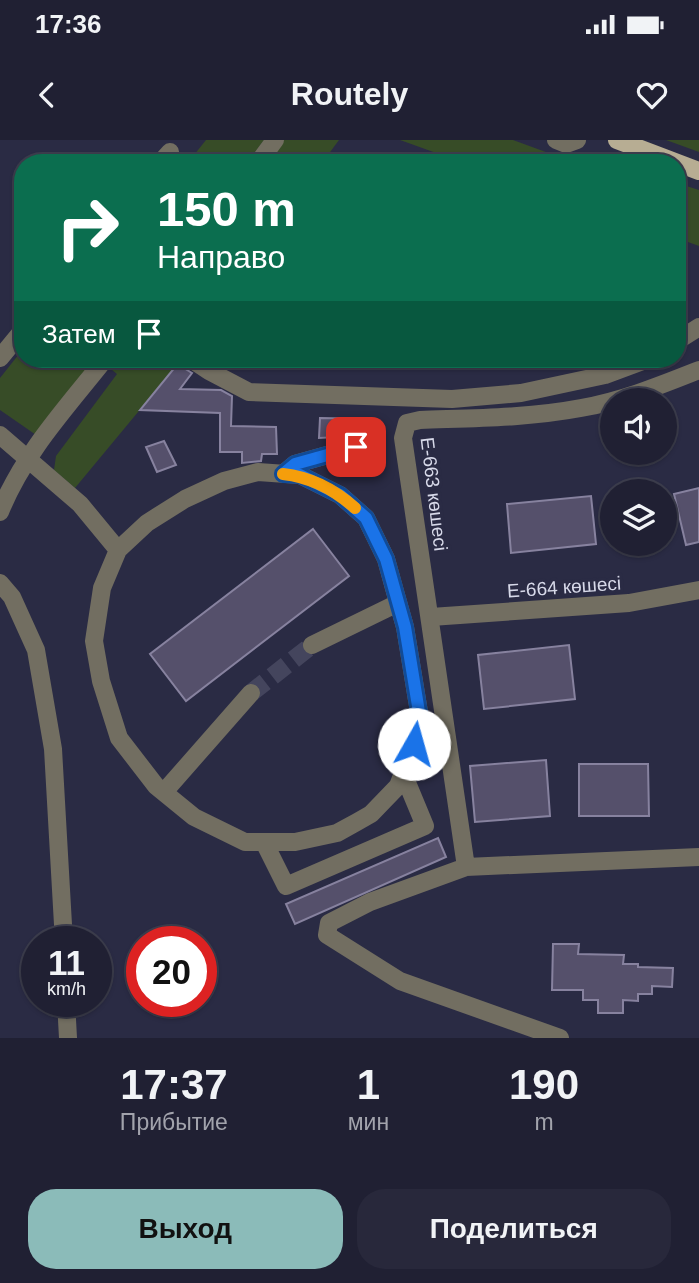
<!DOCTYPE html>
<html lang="ru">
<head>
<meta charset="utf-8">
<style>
	:root { --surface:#202033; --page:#28283b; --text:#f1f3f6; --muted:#a2a3ac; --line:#3d3e4e; --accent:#8bbbb9 }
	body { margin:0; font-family:Arial,sans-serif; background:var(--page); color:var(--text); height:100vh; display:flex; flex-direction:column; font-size:26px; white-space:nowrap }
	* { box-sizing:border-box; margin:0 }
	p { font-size:23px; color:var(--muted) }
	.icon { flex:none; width:38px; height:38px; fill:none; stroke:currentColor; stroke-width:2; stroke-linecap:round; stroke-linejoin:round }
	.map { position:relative; height:898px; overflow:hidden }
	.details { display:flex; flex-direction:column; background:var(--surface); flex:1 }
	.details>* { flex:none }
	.top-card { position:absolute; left:14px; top:14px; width:672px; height:214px; border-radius:28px; box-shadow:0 2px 5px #0004,0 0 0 2px var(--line); background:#0b6e4f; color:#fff; overflow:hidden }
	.buttons { position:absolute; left:600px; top:248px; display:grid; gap:14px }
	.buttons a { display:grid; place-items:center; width:77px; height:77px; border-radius:50%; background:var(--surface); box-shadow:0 2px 5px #0004,0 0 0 2px var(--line); font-size:35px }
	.speed { position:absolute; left:21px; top:786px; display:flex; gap:14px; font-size:35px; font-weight:700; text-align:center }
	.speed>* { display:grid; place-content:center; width:91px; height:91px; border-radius:50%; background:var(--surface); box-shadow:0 2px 5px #0004,0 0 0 2px var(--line); line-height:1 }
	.speed small { font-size:18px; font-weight:400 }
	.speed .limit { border:10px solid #d22; background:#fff; color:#111 }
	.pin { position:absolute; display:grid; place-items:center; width:60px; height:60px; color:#fff; margin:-30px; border-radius:14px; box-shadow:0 4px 10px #0006 }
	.me { position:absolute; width:77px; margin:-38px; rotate:7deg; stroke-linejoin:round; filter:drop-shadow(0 0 5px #0008) }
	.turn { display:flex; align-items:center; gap:24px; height:147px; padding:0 28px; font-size:32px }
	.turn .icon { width:91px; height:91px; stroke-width:2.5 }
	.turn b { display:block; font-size:49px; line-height:60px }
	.then { display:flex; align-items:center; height:66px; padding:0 28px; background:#0003; gap:14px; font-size:26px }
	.eta { display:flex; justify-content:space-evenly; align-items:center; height:119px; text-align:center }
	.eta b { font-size:42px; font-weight:600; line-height:49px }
	.button { display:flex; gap:14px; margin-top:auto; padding:14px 28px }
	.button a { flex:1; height:80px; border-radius:28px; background:var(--accent); color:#111; font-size:28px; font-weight:600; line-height:80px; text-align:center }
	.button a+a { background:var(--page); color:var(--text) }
	.status { display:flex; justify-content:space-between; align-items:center; height:49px; padding:0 35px; background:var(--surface); direction:ltr }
	.status svg { height:19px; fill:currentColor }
	header { display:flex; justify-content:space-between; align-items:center; height:91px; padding:0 28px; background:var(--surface); font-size:32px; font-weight:600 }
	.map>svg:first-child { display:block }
	.green { fill:#374c27 }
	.building { fill:#55506b; stroke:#87829f; stroke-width:2 }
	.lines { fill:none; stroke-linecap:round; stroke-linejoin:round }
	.minor-tunnel { stroke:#44455d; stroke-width:18; stroke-dasharray:18 9; stroke-linecap:butt }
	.minor { stroke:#726e61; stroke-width:18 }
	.major { stroke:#b7ad93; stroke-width:18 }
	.route-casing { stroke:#114b97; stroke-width:18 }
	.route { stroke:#1a73e8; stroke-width:12 }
	.slow { stroke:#f59e0b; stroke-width:12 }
	.labels { text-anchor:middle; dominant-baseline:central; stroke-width:7; stroke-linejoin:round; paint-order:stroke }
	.street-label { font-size:19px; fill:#d7d9e9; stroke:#2a2b44 }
</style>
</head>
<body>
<div class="status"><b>17:36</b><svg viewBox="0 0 49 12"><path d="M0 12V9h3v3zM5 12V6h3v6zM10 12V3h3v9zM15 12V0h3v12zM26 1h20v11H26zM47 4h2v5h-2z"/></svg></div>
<header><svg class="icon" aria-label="back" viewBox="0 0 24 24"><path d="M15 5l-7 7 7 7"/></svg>Routely<svg class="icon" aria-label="heart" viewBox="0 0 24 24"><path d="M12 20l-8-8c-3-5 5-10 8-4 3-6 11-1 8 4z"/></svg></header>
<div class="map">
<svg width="699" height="898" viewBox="0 0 699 898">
	<rect width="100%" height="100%" fill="#2a2b44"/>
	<path class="green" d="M206,0H264L247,23H204L194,15Z
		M282,0H339L322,23H265Z
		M400,0H513L554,15L604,17L620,23H464Z
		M666,0H699V12Z
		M677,43L699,50V106L677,98Z
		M23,209V219H99L39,297L0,270V238Z
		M111,219H182L75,348L54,330L56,316L117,234L106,225Z"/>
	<path class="building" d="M180,221L184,228L192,233L180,249L221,250L232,256L231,286L276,287L277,314H262L261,321L242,323V312H220V273L140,270Z
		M320,278L374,279V299L358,296L319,298Z
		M164,301L176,325L157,332L146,307Z
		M699,348V402L686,405L674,354Z
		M591,356L596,404L511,413L507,364Z
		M313,389L349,436L186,561L150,514Z
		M569,505L575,559L484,569L478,515Z
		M546,620L550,676L475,682L470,626Z
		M579,624H648L649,676H579Z
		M438,698L446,717L295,784L286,764Z
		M553,804H579L578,814L624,815L623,824H638V827L673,828L672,847L652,846V854H638V861L623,860V873H598V860H583V850H552Z"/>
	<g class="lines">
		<path class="minor-tunnel" d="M251,553L312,505"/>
		<path class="minor" d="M556,0L566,4L577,0
			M160,23L170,12
			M258,23L275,0
			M677,201L699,187
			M0,218L23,190
			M191,219L209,231L249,252L452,259L521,253L605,235L648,219
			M0,295L80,364L118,410
			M258,332L300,335L340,355L366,378L386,419L394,448L405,487L419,572L414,604L398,646L371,674L357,682L337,693L295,702H245L194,677L156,646L119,598L101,541L94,501L102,448L118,410L147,383L185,359L224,341Z
			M283,334L295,324L356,307
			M0,372C23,314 67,267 105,219
			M0,443L12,457L36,510L53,609L64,802
			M431,477L629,463L699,450
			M312,505L398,463
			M164,652L251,553
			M264,702L286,746L425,686L403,633
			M466,727L403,298L407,283L420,280C474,278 528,278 581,268C622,261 661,245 699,230
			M66,861L68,898
			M560,898L400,841L327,795L329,783L370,762L466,727L699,717"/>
		<path class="major" d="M617,0L699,31"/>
	</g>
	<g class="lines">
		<g class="route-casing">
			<path id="route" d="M356,307L295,324L283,334L300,335L340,355L366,378L386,419L405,487L419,572L414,604"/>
		</g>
		<use href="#route" class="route"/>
		<path class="slow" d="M283,334C310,337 335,350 355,368"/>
	</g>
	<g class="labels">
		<g class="street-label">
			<text transform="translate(434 354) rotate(83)">Е-663 көшесі</text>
			<text transform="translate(564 447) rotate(-4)">Е-664 көшесі</text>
		</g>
	</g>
</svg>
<div class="buttons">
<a><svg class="icon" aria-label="sound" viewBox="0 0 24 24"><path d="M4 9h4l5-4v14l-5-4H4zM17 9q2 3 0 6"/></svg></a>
<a><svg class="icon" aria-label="layers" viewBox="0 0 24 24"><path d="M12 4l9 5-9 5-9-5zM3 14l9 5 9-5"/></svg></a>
</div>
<div class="speed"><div>11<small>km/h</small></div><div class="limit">20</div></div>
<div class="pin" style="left:356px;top:307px;background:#d93025"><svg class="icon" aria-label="arrive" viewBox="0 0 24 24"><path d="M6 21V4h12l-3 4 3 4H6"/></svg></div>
<svg class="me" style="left:414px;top:604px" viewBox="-20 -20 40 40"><circle r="19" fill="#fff"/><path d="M0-13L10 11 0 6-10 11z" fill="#1a73e8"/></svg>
<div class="top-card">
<div class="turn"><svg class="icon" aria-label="right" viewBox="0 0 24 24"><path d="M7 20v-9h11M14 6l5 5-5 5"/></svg><div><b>150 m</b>Направо</div></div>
<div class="then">Затем<svg class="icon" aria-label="arrive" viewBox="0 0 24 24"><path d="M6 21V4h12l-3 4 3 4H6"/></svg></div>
</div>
</div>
<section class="details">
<div class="eta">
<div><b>17:37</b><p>Прибытие</p></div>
<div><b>1</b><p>мин</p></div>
<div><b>190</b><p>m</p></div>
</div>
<div class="button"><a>Выход</a><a>Поделиться</a></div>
</section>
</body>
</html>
